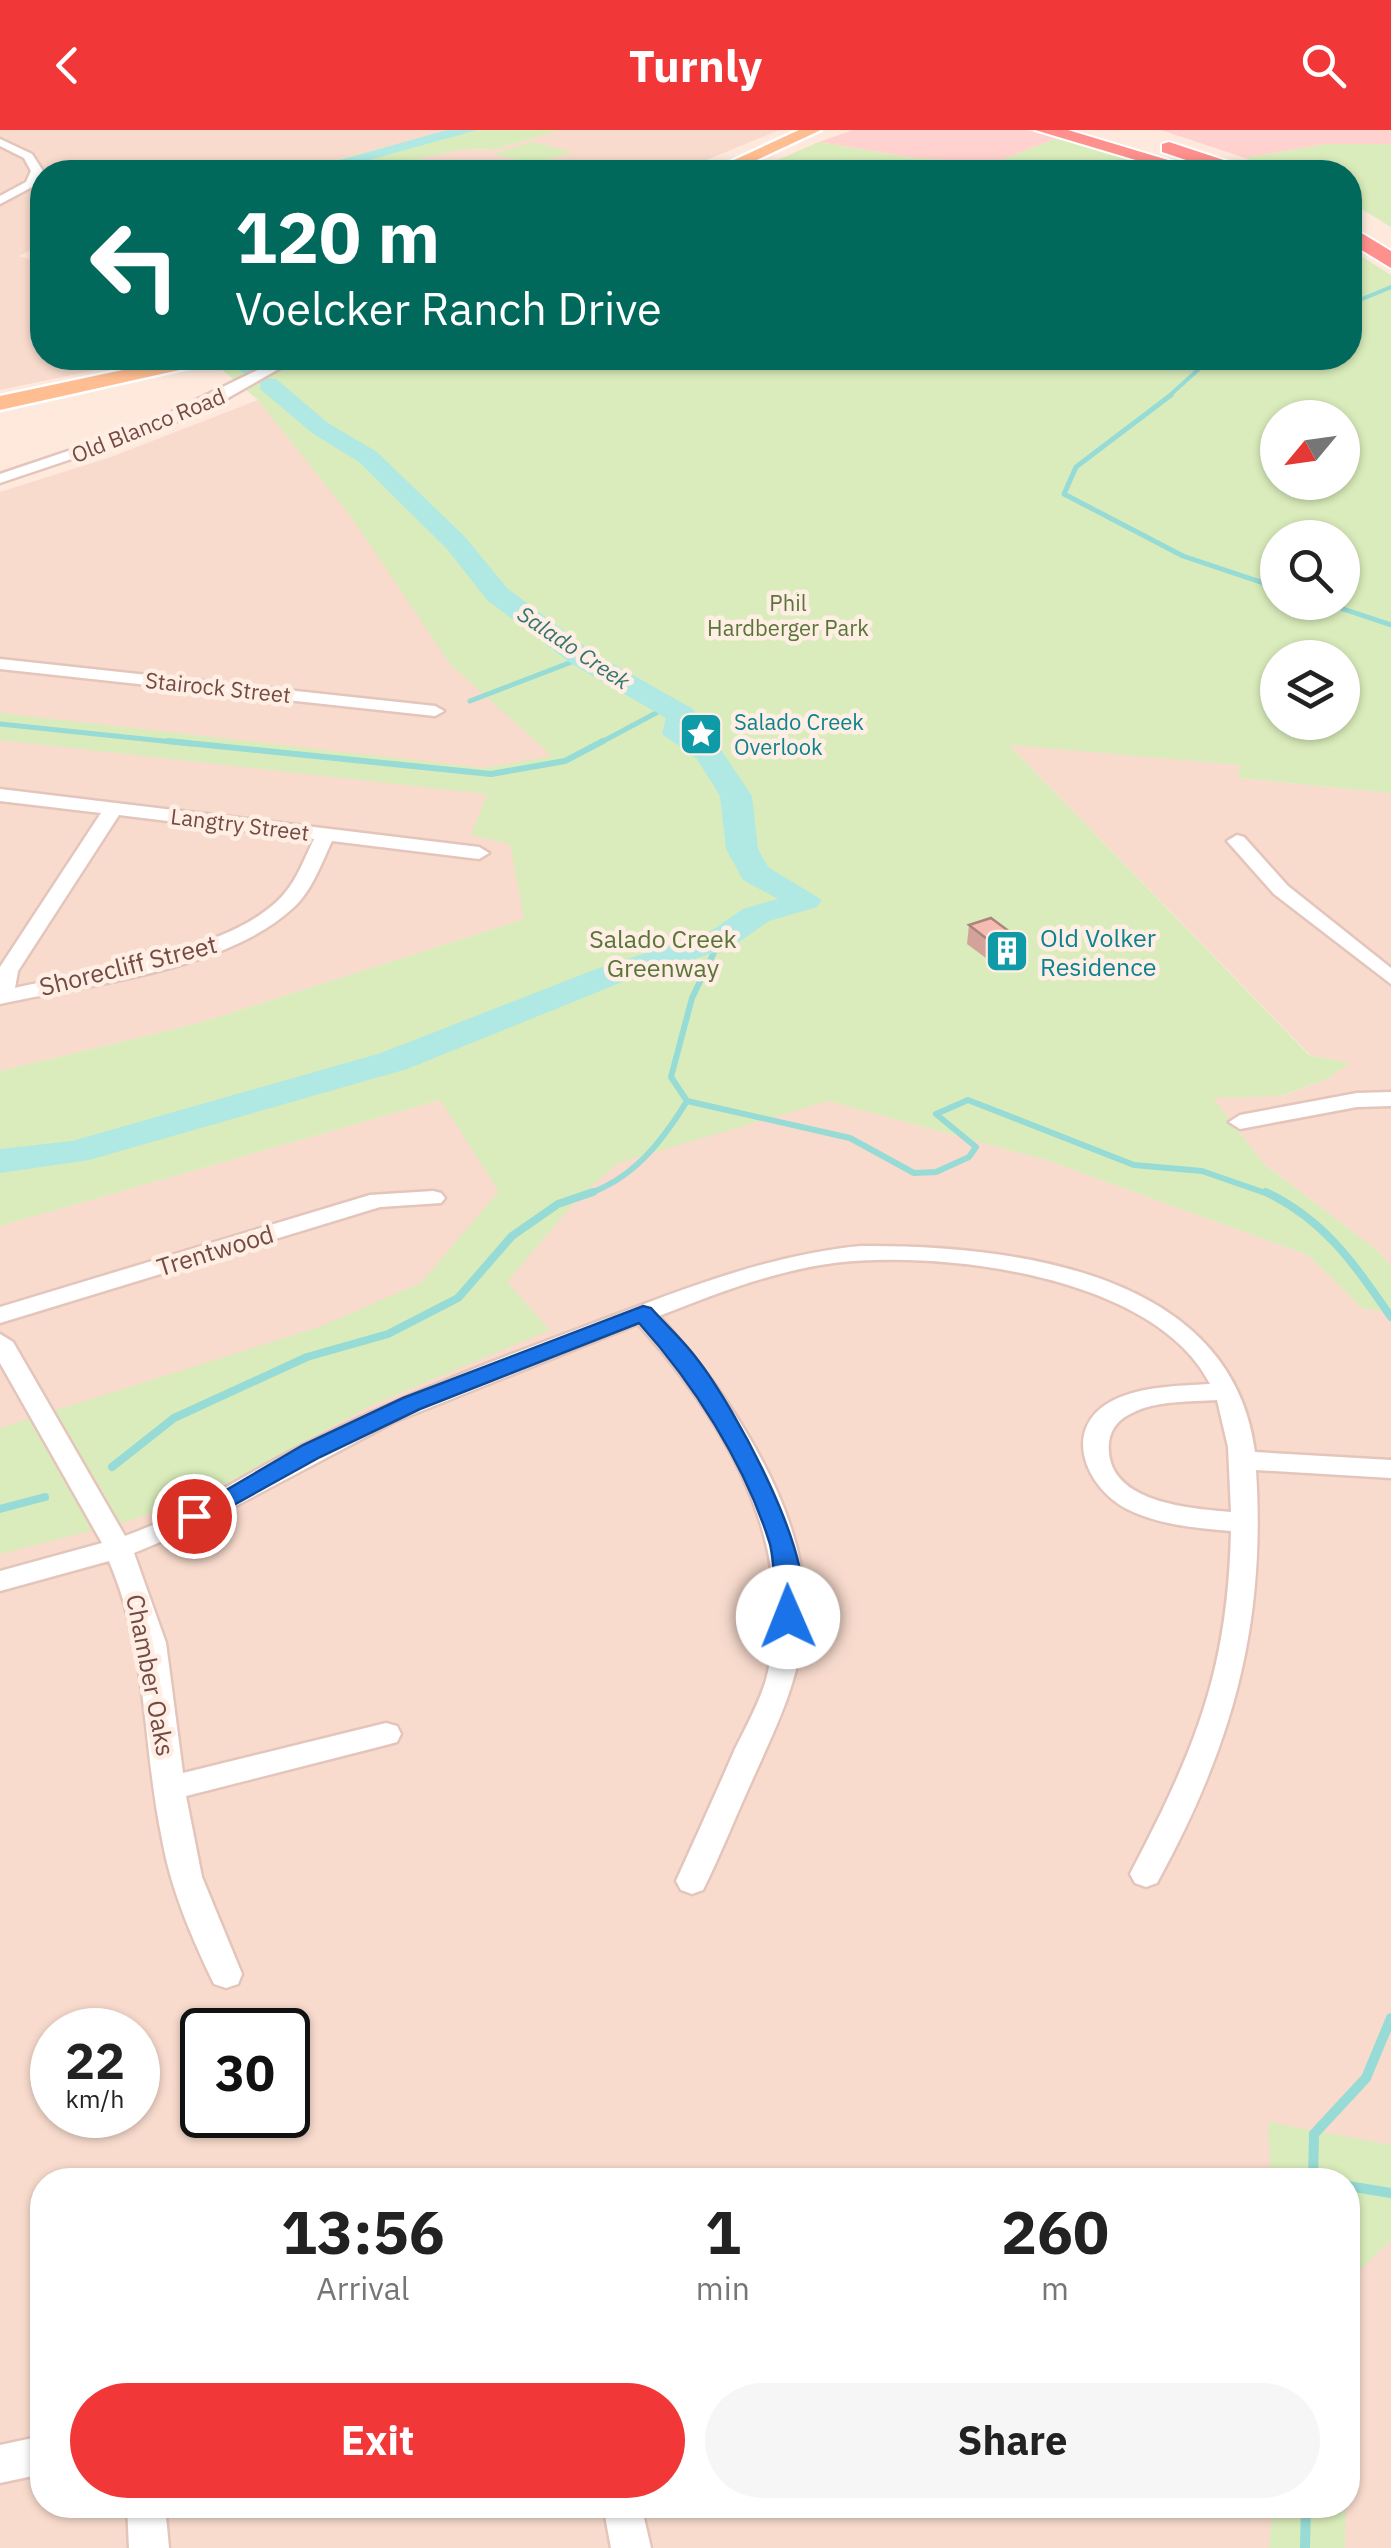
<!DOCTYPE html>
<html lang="en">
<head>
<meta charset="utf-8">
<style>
	:root { --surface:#fff; --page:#f6f6f6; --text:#222; --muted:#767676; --accent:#f23739 }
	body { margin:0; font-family:"IBM Plex Sans",sans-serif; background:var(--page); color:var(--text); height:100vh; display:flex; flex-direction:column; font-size:38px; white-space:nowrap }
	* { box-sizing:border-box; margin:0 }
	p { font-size:32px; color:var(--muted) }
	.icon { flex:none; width:55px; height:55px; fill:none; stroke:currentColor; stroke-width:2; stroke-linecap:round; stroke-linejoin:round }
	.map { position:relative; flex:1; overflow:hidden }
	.drawer { position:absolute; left:30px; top:2038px; width:1330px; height:350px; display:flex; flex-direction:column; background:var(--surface); border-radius:40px; box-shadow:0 2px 8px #0004 }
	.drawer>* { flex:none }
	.banner { position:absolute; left:30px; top:30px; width:1332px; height:210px; border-radius:40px; box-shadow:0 2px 8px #0004; background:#00695c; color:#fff; overflow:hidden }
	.needle { width:65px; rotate:241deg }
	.controls { position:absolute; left:1260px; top:270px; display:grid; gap:20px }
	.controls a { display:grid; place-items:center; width:100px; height:100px; border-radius:50%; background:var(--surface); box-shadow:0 2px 8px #0004; font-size:50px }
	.speed { position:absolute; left:30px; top:1878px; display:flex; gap:20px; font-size:50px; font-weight:700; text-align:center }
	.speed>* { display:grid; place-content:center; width:130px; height:130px; border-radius:50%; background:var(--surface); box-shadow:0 2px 8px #0004; line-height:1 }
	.speed small { font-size:25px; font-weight:400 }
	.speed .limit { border:5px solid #111; border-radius:15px; background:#fff; color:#111 }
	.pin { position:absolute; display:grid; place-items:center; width:85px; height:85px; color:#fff; margin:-42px; border:5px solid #fff; border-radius:50%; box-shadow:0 2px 10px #0007 }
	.me { position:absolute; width:110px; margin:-55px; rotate:359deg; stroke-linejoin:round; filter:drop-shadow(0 0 8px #0008) }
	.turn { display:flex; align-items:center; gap:35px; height:210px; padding:0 40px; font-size:45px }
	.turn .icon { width:130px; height:130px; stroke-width:2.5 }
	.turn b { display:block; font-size:70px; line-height:85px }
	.eta { display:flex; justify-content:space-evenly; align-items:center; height:170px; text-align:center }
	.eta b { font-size:60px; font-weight:800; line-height:70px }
	.button { display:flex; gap:20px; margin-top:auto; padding:20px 40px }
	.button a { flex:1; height:115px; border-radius:60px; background:var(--accent); color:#fff; font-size:40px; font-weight:800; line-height:115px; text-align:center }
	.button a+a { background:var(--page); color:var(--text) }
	header { display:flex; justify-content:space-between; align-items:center; height:130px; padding:0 40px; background:var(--accent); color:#fff; font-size:45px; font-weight:800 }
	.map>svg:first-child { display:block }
	.residential { fill:#f8dbcd; fill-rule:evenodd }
	.commercial { fill:#ffd2cf }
	.green { fill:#daecbb; fill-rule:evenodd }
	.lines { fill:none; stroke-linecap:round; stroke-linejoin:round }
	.stream-far4 { stroke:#96dbd5; stroke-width:4 }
	.stream-far3 { stroke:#96dbd5; stroke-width:5 }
	.stream-far2 { stroke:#96dbd5; stroke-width:6 }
	.stream-far1 { stroke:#96dbd5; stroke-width:8 }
	.stream { stroke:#96dbd5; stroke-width:10 }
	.river { fill:#b0e8e3; fill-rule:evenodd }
	.street-casing { stroke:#e4c5bb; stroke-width:5 }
	.primary-casing { stroke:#fff; stroke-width:5 }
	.highway-casing { stroke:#fff; stroke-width:4 }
	.street { fill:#fff; fill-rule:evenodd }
	.primary { fill:#ffbd92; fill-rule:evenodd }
	.highway { fill:#fe908e; fill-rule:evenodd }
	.wall { fill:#d3a399 }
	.shaded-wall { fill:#ac847d }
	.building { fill:#f5bdb2; stroke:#ac847d; stroke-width:2.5 }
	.route { fill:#1a73e8; stroke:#114b97; stroke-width:2.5 }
	.labels { text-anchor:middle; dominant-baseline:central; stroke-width:9; stroke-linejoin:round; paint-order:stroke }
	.far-street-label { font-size:22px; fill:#744a44; stroke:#ffeee4 }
	.far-park-label { font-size:22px; fill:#597539; stroke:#ffeee4 }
	.far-water-label { font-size:22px; font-style:italic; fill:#357470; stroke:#ffeee4 }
	.far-culture-label { font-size:22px; fill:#0d838f; stroke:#ffeee4; text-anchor:start }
	.culture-label { font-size:25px; fill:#0d838f; stroke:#ffeee4; text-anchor:start }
	.park-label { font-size:25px; fill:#597539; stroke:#ffeee4 }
	.street-label { font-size:25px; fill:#744a44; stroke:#ffeee4 }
</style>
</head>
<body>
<header><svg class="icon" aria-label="back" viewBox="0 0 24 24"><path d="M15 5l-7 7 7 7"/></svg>Turnly<svg class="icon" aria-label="search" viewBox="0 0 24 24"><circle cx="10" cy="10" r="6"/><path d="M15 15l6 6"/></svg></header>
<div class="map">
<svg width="1391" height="2418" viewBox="0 0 1391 2418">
	<rect width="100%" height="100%" fill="#fee9dc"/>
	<path class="residential" d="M0,0H452L289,42H42V114L19,126L42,133V228H153L0,260Z
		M561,0H779L678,42H358L460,20L496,19Z
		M258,270L566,639L524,789L199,893L0,941V362L111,327Z
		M1008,614L1241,635L1238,648L1391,663V1136L1377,1120L1263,1033L1212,967L1282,966L1327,949L1349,933L1310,925Z
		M440,970L828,971L1046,1030L1308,1125L1362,1178L1391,1182V2418H0V1096ZM52,1900H138V1985H52ZM202,1900H288V1985H202ZM42,2050H1348V2375H42Z"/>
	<path class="commercial" d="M853,0H1025L1060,7L994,33L913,28L819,12Z
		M1161,0H1391V14H1325L1245,28Z"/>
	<path class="green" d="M452,0H561L496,19L460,20L358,42H289Z
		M1060,7L1179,42H750L819,12L913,28L994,33Z
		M532,12L573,22L535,34L493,24Z
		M1325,14H1391V97L1350,72V42H1281L1245,28Z
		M1350,119L1391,145V663L1238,648L1240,635L1009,615L1309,925L1350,933L1327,949L1281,966L1213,968L1264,1034L1377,1120L1391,1136V1182L1362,1178L1308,1125L1046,1030L828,971L618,1033L579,1067L507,1152L550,1200L372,1275L230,1352L132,1390L0,1424V1298L319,1197L421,1153L499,1061L440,970L0,1096V941L199,893L524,789L510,714L471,705L487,664L0,610V583L484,638L552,626L450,534L352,388L258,270L220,238L259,228H1350ZM1278,288H1342V352H1278ZM1278,408H1342V472H1278ZM1278,528H1342V592H1278Z
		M1268,1992L1391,2015V2110L1349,2150L1348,2203V2050H1271Z
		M1273,2375H1346L1345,2418H1269Z"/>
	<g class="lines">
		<path class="stream-far4" d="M1350,174L1391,157
			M1168,267L1211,228"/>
		<path class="stream-far3" d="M1171,265L1076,337L1064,364L1183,426L1278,458
			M1322,472L1391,495
			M470,571L582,528
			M0,594L192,614
			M598,614L669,576"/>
		<path class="stream-far2" d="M168,611L491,644L565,631L603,611
			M687,971L850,1008L914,1043L936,1042L969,1027L976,1017L936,984L968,970L1134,1035L1202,1041L1271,1065
			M585,1065C633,1049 661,1013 687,971L671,947L692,868L720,810"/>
		<path class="stream-far1" d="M1266,1062C1325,1090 1354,1134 1391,1187
			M112,1337L174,1288L307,1227L388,1204L458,1168L512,1106L558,1074L593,1062
			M0,1379L45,1367"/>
		<path class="stream" d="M1313,2050L1314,2004L1366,1948L1391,1888
			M1348,2056L1391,2063
			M1305,2418L1306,2375"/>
		<path class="river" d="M447,0H477L326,42H297Z
			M226,228H251L265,238V248L276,249L328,293L377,322L465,407L507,458L592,522L693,579L697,585L693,601L719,617L752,666L758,719L768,737L822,770L817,777L769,791L732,817L620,853L407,939L89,1030L0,1043V1019L72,1011L381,923L596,839L708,803L743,779L778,769L743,750L726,719L720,666L697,629L662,604L666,588L572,534L487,470L447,419L359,332L312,303L260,259V249L249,248Z"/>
		<g class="street-casing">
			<path id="street" d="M0,9L32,24L43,41L34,56L0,74V66L26,52L31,41L24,28L0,16Z
				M282,228H298L226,269L155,301L0,353V344L145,295Z
				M0,529L435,576L444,581L435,586L0,539Z
				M0,659L479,717L489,723L479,729L332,711C321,734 312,761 293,778C225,841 88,854 0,874V837L101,683L0,671ZM119,685L314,709C305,727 298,748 284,764C235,822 88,841 15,858L18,841Z
				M1237,705L1244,707L1288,756L1391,838V854L1274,764L1227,711Z
				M1391,962V976L1357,977L1240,999L1229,992L1240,985L1357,963Z
				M433,1061L441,1063L445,1068L441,1073L380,1077L0,1193V1177L370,1065Z
				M861,1116C1009,1115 1232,1140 1255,1322L1391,1330V1348L1256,1340C1266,1497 1232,1616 1157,1753L1146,1757L1135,1753L1130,1744C1194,1621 1228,1543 1231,1401C1196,1398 1159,1395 1127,1379C1085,1357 1061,1298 1112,1271C1141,1256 1178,1256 1210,1254C1155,1145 942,1120 834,1133C773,1141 715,1164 659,1186C727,1261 811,1383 804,1489C801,1550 774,1601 750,1655C734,1690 720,1726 703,1760L692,1764L681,1760L676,1751C696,1707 716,1663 735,1619C746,1597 759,1573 766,1550C801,1416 724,1290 638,1194L394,1292L196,1397L134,1423L166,1513L183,1643L386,1593L397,1596L401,1604L397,1612L386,1615L186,1666L202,1747L242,1844L238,1854L226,1858L214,1854C192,1808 171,1760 162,1709C142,1613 149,1525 109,1431L0,1461V1441L102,1413L0,1233V1204L13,1212L125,1406C190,1383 247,1342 309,1312C400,1266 495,1230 591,1194C679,1161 766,1125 861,1116ZM1217,1270L1228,1317L1231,1382C1189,1378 1103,1373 1109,1312C1111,1298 1119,1289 1132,1283C1157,1270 1190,1272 1217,1270Z
				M42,2306V2344L0,2353V2315Z
				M127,2375H165L169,2418H129Z
				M603,2375H641L651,2418H611Z"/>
		</g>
		<g class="primary-casing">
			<path id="primary" d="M799,0H821L731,42H708Z
				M179,228H217L206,234L0,280V266Z"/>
		</g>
		<g class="highway-casing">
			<path id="highway" d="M1035,0H1068L1208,42H1176Z
				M1169,12L1248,38L1251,42H1222L1162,22V14Z
				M1350,96L1391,121V138L1350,113Z"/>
		</g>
		<use href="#street" class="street"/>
		<use href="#primary" class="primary"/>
		<use href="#highway" class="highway"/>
	</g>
	<path class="wall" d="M969,795L1013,823L990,831L967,814Z"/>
	<path class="shaded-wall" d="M1014,805L1013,823L990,831L991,812Z"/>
	<path class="building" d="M991,788L1014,805L991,812L969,795Z"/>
	<path class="route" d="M643,1176L651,1178C666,1195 684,1211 697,1229C732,1273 827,1442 798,1494H779C772,1480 777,1433 769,1411C744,1332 693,1253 639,1193L420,1279L320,1327L203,1392H186L182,1386L303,1315L403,1268Z"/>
	<defs>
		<g id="sight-square" transform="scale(2.25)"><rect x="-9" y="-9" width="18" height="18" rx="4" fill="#0f9aa8" stroke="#ffeee4"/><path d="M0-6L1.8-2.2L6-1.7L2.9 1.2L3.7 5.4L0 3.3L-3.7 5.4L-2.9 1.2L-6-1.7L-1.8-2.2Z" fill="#fff"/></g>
		<g id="building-square" transform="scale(2.25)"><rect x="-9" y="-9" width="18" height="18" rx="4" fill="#0f9aa8" stroke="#ffeee4"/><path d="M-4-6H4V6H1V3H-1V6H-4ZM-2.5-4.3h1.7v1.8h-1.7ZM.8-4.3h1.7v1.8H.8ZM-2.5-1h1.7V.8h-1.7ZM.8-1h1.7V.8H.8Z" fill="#fff"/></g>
	</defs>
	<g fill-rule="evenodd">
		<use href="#sight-square" x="701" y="604"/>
		<use href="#building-square" x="1007" y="821"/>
	</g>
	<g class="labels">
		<g class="far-street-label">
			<text transform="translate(148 295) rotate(-22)">Old Blanco Road</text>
			<text transform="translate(218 557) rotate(6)">Stairock Street</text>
			<text transform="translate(240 694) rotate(7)">Langtry Street</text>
		</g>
		<g class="far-park-label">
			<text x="788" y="472">Phil<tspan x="788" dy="25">Hardberger Park</tspan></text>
		</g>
		<g class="far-water-label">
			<text transform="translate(574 517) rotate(34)">Salado Creek</text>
		</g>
		<g class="far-culture-label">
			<text x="734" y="591">Salado Creek<tspan x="734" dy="25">Overlook</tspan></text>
		</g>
		<g class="culture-label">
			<text x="1040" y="807">Old Volker<tspan x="1040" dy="29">Residence</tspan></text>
		</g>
		<g class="park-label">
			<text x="663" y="808">Salado Creek<tspan x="663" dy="29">Greenway</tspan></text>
		</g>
		<g class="street-label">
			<text transform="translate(128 835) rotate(-14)">Shorecliff Street</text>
			<text transform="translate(215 1120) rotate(-17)">Trentwood</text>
			<text transform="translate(151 1545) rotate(79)">Chamber Oaks</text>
		</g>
	</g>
</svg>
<div class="controls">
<a><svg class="needle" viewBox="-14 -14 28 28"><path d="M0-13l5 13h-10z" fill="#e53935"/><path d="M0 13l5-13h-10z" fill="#767676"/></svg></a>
<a><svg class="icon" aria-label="search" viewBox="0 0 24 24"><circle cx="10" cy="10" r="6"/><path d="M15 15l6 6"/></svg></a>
<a><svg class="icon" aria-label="layers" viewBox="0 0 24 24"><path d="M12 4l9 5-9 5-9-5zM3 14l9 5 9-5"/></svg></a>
</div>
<div class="speed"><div>22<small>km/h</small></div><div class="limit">30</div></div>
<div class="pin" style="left:194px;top:1386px;background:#d93025"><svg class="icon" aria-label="arrive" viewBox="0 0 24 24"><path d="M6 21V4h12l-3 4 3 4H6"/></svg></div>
<svg class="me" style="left:788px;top:1487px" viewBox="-20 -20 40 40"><circle r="19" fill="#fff"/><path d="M0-13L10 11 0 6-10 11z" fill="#1a73e8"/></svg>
<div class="banner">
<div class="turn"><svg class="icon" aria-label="left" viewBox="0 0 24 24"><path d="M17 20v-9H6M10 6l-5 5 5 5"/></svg><div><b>120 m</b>Voelcker Ranch Drive</div></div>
</div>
<section class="drawer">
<div class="eta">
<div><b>13:56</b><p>Arrival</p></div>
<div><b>1</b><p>min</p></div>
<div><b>260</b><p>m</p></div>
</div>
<div class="button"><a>Exit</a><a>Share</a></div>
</section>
</div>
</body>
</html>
